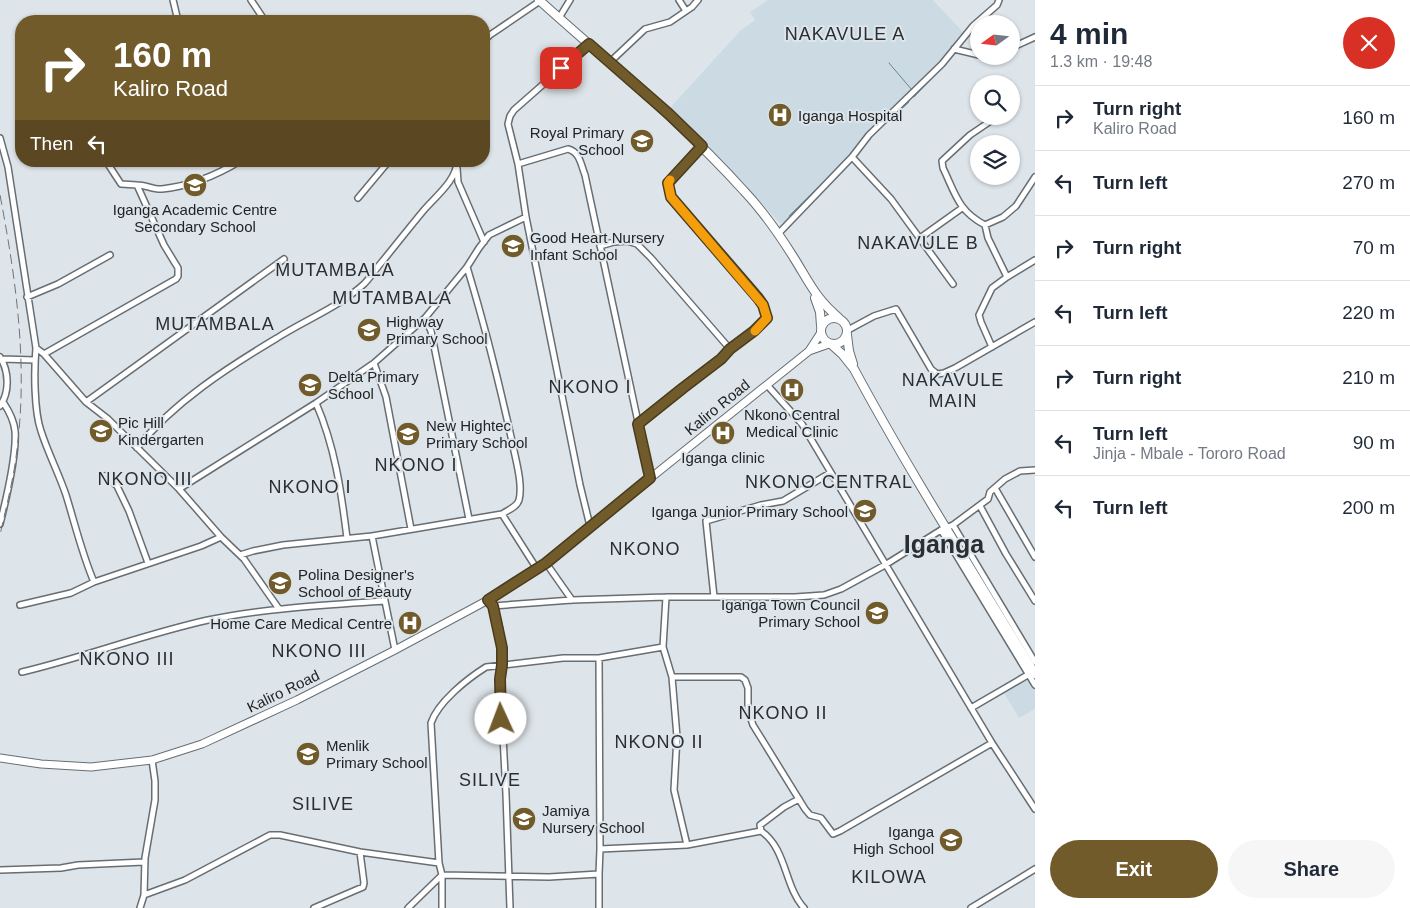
<!DOCTYPE html>
<html lang="en">
<head>
<meta charset="utf-8">
<style>
	:root { --surface:#fff; --page:#f6f6f7; --text:#1f2937; --muted:#747a83; --line:#e0e1e3; --accent:#725b2b }
	body { margin:0; font-family:Helvetica,sans-serif; background:var(--page); color:var(--text); height:100vh; display:flex; flex-direction:column; font-size:19px; white-space:nowrap }
	* { box-sizing:border-box; margin:0 }
	p { font-size:16px; color:var(--muted) }
	.icon { flex:none; width:28px; height:28px; fill:none; stroke:currentColor; stroke-width:2; stroke-linecap:round; stroke-linejoin:round }
	.map { position:relative; flex:1; overflow:hidden }
	.details { display:flex; flex-direction:column; background:var(--surface); width:375px }
	.details>* { flex:none }
	.guide { position:absolute; left:15px; top:15px; width:475px; height:152px; border-radius:20px; box-shadow:0 1px 4px #0004; background:#725b2b; color:#fff; overflow:hidden }
	.needle { width:32px; rotate:255deg }
	.buttons { position:absolute; left:970px; top:15px; display:grid; gap:10px }
	.buttons a { display:grid; place-items:center; width:50px; height:50px; border-radius:50%; background:var(--surface); box-shadow:0 1px 4px #0004; font-size:25px }
	.pin { position:absolute; display:grid; place-items:center; width:42px; height:42px; color:#fff; margin:-21px; border-radius:10px; box-shadow:0 2px 8px #0006 }
	.me { position:absolute; width:55px; margin:-28px; rotate:358deg; stroke-linejoin:round; filter:drop-shadow(0 0 4px #0008) }
	.turn { display:flex; align-items:center; gap:18px; height:105px; padding:0 15px; font-size:22px }
	.turn .icon { width:65px; height:65px; stroke-width:2.5 }
	.turn b { display:block; font-size:35px; line-height:42px }
	.then { display:flex; align-items:center; height:48px; padding:0 15px; background:#0003; gap:10px; font-size:19px }
	.round { display:grid; place-items:center; flex:none; width:52px; height:52px; border-radius:26px; background:var(--page) }
	.head { display:flex; align-items:center; justify-content:space-between; height:85px; padding:0 15px }
	h1 { font-size:30px; font-weight:700; line-height:38px }
	.action { display:flex; gap:10px; margin-top:auto; padding:10px 15px }
	.action a { flex:1; height:58px; border-radius:30px; background:var(--accent); color:#fff; font-size:20px; font-weight:700; line-height:58px; text-align:center }
	.action a+a { background:var(--page); color:var(--text) }
	ul { padding:0; list-style:none }
	li { display:flex; align-items:center; gap:15px; height:65px; padding:0 15px; border-top:1px solid var(--line) }
	li div { flex:1 }
	li b { display:block; font-size:19px }
	li em { font-style:normal }
	main { display:flex; flex:1; min-height:0 }
	.map>svg:first-child { display:block }
	.built { fill:#ccdae4 }
	.lines { fill:none; stroke-linecap:round; stroke-linejoin:round }
	.stream { stroke:#658a81; stroke-width:1 }
	.street-casing { stroke:#676e73; stroke-width:8 }
	.secondary-casing { stroke:#676e73; stroke-width:9 }
	.primary-casing { stroke:#676e73; stroke-width:10 }
	.street { stroke:#fff; stroke-width:5 }
	.secondary { stroke:#fff; stroke-width:7 }
	.primary { stroke:#fff; stroke-width:8 }
	.rail { stroke:#707478; stroke-width:1; stroke-dasharray:10 5; stroke-linecap:butt }
	.route-casing { stroke:#4a3b1c; stroke-width:12 }
	.route { stroke:#725b2b; stroke-width:9 }
	.slow { stroke:#f59e0b; stroke-width:9 }
	.labels { text-anchor:middle; dominant-baseline:central; stroke-width:4; stroke-linejoin:round; paint-order:stroke }
	.poi-label { font-size:15px; fill:#212426; stroke:#dee5ea; text-anchor:start }
	.street-label { font-size:15px; fill:#212426; stroke:#dee5ea }
	.quarter-label { font-size:18px; letter-spacing:1px; fill:#292e32; stroke:#dee5ea }
	.town-label { font-size:25px; font-weight:bold; fill:#292e32; stroke:#dee5ea }
</style>
</head>
<body>
<main>
<div class="map">
<svg width="1035" height="908" viewBox="0 0 1035 908">
	<rect width="100%" height="100%" fill="#dee5ea"/>
	<path class="built" d="M768,0H933L964,33L937,65L879,122L849,156L784,223H781L777,220L723,161L669,109L741,30L755,20L750,12Z
		M1025,681H1031L1035,688V709L1019,718L1004,693Z"/>
	<g class="lines">
		<path class="stream" d="M697,5L702,0
			M681,17L687,14
			M618,58L623,53
			M889,63L912,90
			M914,97L932,78
			M888,122L909,102
			M789,216L831,175"/>
		<g class="street-casing">
			<path id="street" d="M173,0L178,21
				M251,0L265,21
				M679,0L686,11
				M559,18L570,0
				M484,41L490,35L540,1
				M589,44L514,110L510,116L508,124L518,164L526,217L580,485L590,526
				M1011,48L1035,37
				M954,49L979,55
				M610,62L645,29L670,22L692,7L698,0
				M998,116L970,135L942,161L943,168C955,193 958,211 985,225L1003,217L1016,206L1035,177
				M0,138L8,167L36,348C34,370 34,411 41,431C48,453 59,474 66,495C75,524 82,554 94,582
				M702,146L668,183L671,197L757,298L763,305L767,318L755,331L730,349
				M852,157L891,199L953,284
				M518,164L568,149C580,152 581,165 585,175L650,478
				M457,168L458,182L484,242
				M135,185C145,184 153,190 162,189C190,186 217,175 240,161
				M358,198L389,161
				M985,225L988,238L1007,277L992,288L979,315L981,322L992,347
				M778,234L852,157L869,135L942,64L973,26L997,5L999,0
				M920,238L962,208
				M600,246L614,242L627,241L637,244L651,258L730,349L721,359L683,388L638,424
				M1007,277L1035,260
				M27,297L58,284L110,255
				M425,318L431,331L469,519
				M848,330L874,316L896,309L931,369L937,374L944,373L955,368L1035,322
				M36,348L44,354L86,402L108,419L179,489L221,537L244,559L279,609
				M44,354L176,279L178,276V268L164,245L137,185L121,184L106,161
				M0,357C9,371 10,392 0,406
				M2,359L35,360
				M374,363L386,397L411,529
				M767,385L802,424L992,743L1035,809
				M86,402L284,259
				M316,403C335,447 341,490 347,538
				M137,448C174,402 227,368 277,338C305,320 339,307 364,284C370,278 375,270 381,263C395,246 409,228 424,210C435,197 457,180 457,161
				M105,476L117,486L129,511L148,563
				M995,488L1035,557
				M179,489L316,403L374,363L425,318L467,267L479,248L489,235L526,217
				M980,506L1006,554L1035,601
				M502,514L537,569
				M0,524C6,500 17,455 15,431C14,420 9,411 3,402
				M953,525L1035,662
				M941,530L1035,685
				M372,536L385,601
				M240,555L253,551L283,545L372,536L502,514C508,510 517,507 519,500C523,485 516,461 513,446C500,386 485,326 467,267
				M546,563L572,600
				M666,597L663,647L672,677L677,737L674,790L687,845
				M714,597L706,521L761,505L783,501L830,473
				M491,604C503,626 503,655 500,679L506,794L510,908
				M20,605L71,593L94,582L201,546L221,537
				M493,606L572,600L666,597H795L824,595L841,589L885,565L941,530L953,525L988,499L990,492L1005,479L1020,471L1035,470
				M22,672C85,657 145,634 208,620C266,608 326,605 385,601L395,650
				M672,677H741L745,680L748,688V710L753,725L805,809L810,815L821,818L833,834L840,831L992,743
				M971,708L1031,673
				M761,831L760,825L784,807L799,799
				M600,849L687,845L761,831C787,849 784,886 804,908
				M0,870L61,868L78,865L144,862
				M144,895L185,880L270,835H280L360,852L439,863
				M140,908L144,895L145,858L155,800V781L152,760
				M314,908L363,887L364,883L360,852
				M408,908L442,875L549,877L599,874L600,849L599,658
				M442,908V875L439,863L431,723C438,702 467,679 486,667L563,658H599L663,647
				M599,908V874
				M971,908L1035,869"/>
		</g>
		<g class="secondary-casing">
			<path id="secondary" d="M809,351L829,344
				M0,758L41,764L91,767L152,760L202,744L297,700L395,650L488,600L537,569L809,351L820,334"/>
		</g>
		<g class="primary-casing">
			<path id="primary" d="M539,0C609,63 681,121 744,191C763,211 779,234 794,258C809,282 816,299 839,318
				M815,298L820,312L821,326
				M821 331a13 13 0 1 1 26 0a13 13 0 1 1-26 0Z
				M847,335L849,351L853,364
				M832,345L842,354L854,369C910,473 974,573 1035,674"/>
		</g>
		<use href="#street" class="street"/>
		<use href="#secondary" class="secondary"/>
		<use href="#primary" class="primary"/>
		<path class="rail" d="M0,195C16,279 28,364 17,449C14,478 6,507 0,535"/>
	</g>
	<g class="lines">
		<g class="route-casing">
			<path id="route" d="M501,719L500,679L502,665V648L493,606L488,600L546,563L650,478L638,424L683,388L721,359L730,349L754,331L767,318L763,305L758,298L671,197L668,183L702,146L669,114L589,44L561,68"/>
		</g>
		<use href="#route" class="route"/>
		<path class="slow" d="M670,180L668,183L671,197L763,305L767,318L755,331"/>
	</g>
	<defs>
		<g id="hospital-disc" transform="scale(1.25)"><circle r="9.5" fill="#725b2b" stroke="#dee5ea"/><path d="M-5-5h3v3.5h4V-5h3V5h-3V1.5h-4V5h-3Z" fill="#fff"/></g>
		<g id="school-disc" transform="scale(1.25)"><circle r="9.5" fill="#725b2b" stroke="#dee5ea"/><path d="M0-5L7-2L0 1L-7-2ZM-4 1L0 2.5L4 1V4Q0 6-4 4Z" fill="#fff"/></g>
	</defs>
	<g fill-rule="evenodd">
		<use href="#hospital-disc" x="780" y="115"/>
		<use href="#school-disc" x="642" y="141"/>
		<use href="#school-disc" x="195" y="185"/>
		<use href="#school-disc" x="513" y="246"/>
		<use href="#school-disc" x="369" y="330"/>
		<use href="#school-disc" x="310" y="385"/>
		<use href="#hospital-disc" x="792" y="390"/>
		<use href="#school-disc" x="101" y="431"/>
		<use href="#hospital-disc" x="723" y="433"/>
		<use href="#school-disc" x="408" y="434"/>
		<use href="#school-disc" x="865" y="511"/>
		<use href="#school-disc" x="280" y="583"/>
		<use href="#school-disc" x="877" y="613"/>
		<use href="#hospital-disc" x="410" y="623"/>
		<use href="#school-disc" x="308" y="754"/>
		<use href="#school-disc" x="524" y="819"/>
		<use href="#school-disc" x="951" y="840"/>
	</g>
	<g class="labels">
		<g class="poi-label">
			<text x="798" y="115">Iganga Hospital</text>
			<text x="624" y="132" text-anchor="end">Royal Primary<tspan x="624" dy="17">School</tspan></text>
			<text x="195" y="209" text-anchor="middle">Iganga Academic Centre<tspan x="195" dy="17">Secondary School</tspan></text>
			<text x="530" y="237">Good Heart Nursery<tspan x="530" dy="17">Infant School</tspan></text>
			<text x="386" y="321">Highway<tspan x="386" dy="17">Primary School</tspan></text>
			<text x="328" y="376">Delta Primary<tspan x="328" dy="17">School</tspan></text>
			<text x="792" y="414" text-anchor="middle">Nkono Central<tspan x="792" dy="17">Medical Clinic</tspan></text>
			<text x="118" y="422">Pic Hill<tspan x="118" dy="17">Kindergarten</tspan></text>
			<text x="426" y="425">New Hightec<tspan x="426" dy="17">Primary School</tspan></text>
			<text x="723" y="457" text-anchor="middle">Iganga clinic</text>
			<text x="848" y="511" text-anchor="end">Iganga Junior Primary School</text>
			<text x="298" y="574">Polina Designer's<tspan x="298" dy="17">School of Beauty</tspan></text>
			<text x="860" y="604" text-anchor="end">Iganga Town Council<tspan x="860" dy="17">Primary School</tspan></text>
			<text x="392" y="623" text-anchor="end">Home Care Medical Centre</text>
			<text x="326" y="745">Menlik<tspan x="326" dy="17">Primary School</tspan></text>
			<text x="542" y="810">Jamiya<tspan x="542" dy="17">Nursery School</tspan></text>
			<text x="934" y="831" text-anchor="end">Iganga<tspan x="934" dy="17">High School</tspan></text>
		</g>
		<g class="street-label">
			<text transform="translate(717 407) rotate(-39)">Kaliro Road</text>
			<text transform="translate(283 691) rotate(-26)">Kaliro Road</text>
		</g>
		<g class="quarter-label">
			<text x="845" y="34">NAKAVULE A</text>
			<text x="918" y="243">NAKAVULE B</text>
			<text x="335" y="270">MUTAMBALA</text>
			<text x="392" y="298">MUTAMBALA</text>
			<text x="215" y="324">MUTAMBALA</text>
			<text x="953" y="380">NAKAVULE<tspan x="953" dy="21">MAIN</tspan></text>
			<text x="590" y="387">NKONO I</text>
			<text x="416" y="465">NKONO I</text>
			<text x="145" y="479">NKONO III</text>
			<text x="829" y="482">NKONO CENTRAL</text>
			<text x="310" y="487">NKONO I</text>
			<text x="645" y="549">NKONO</text>
			<text x="319" y="651">NKONO III</text>
			<text x="127" y="659">NKONO III</text>
			<text x="783" y="713">NKONO II</text>
			<text x="659" y="742">NKONO II</text>
			<text x="490" y="780">SILIVE</text>
			<text x="323" y="804">SILIVE</text>
			<text x="889" y="877">KILOWA</text>
		</g>
		<g class="town-label">
			<text x="944" y="544">Iganga</text>
		</g>
	</g>
</svg>
<div class="buttons">
<a><svg class="needle" viewBox="-14 -14 28 28"><path d="M0-13l5 13h-10z" fill="#e53935"/><path d="M0 13l5-13h-10z" fill="#747a83"/></svg></a>
<a><svg class="icon" aria-label="search" viewBox="0 0 24 24"><circle cx="10" cy="10" r="6"/><path d="M15 15l6 6"/></svg></a>
<a><svg class="icon" aria-label="layers" viewBox="0 0 24 24"><path d="M12 4l9 5-9 5-9-5zM3 14l9 5 9-5"/></svg></a>
</div>
<div class="pin" style="left:561px;top:68px;background:#d93025"><svg class="icon" aria-label="arrive" viewBox="0 0 24 24"><path d="M6 21V4h12l-3 4 3 4H6"/></svg></div>
<svg class="me" style="left:501px;top:719px" viewBox="-20 -20 40 40"><circle r="19" fill="#fff"/><path d="M0-13L10 11 0 6-10 11z" fill="#725b2b"/></svg>
<div class="guide">
<div class="turn"><svg class="icon" aria-label="right" viewBox="0 0 24 24"><path d="M7 20v-9h11M14 6l5 5-5 5"/></svg><div><b>160 m</b>Kaliro Road</div></div>
<div class="then">Then<svg class="icon" aria-label="left" viewBox="0 0 24 24"><path d="M17 20v-9H6M10 6l-5 5 5 5"/></svg></div>
</div>
</div>
<section class="details">
<div class="head"><div><h1>4 min</h1><p>1.3 km · 19:48</p></div><a class="round" style="background:#d93025;color:#fff"><svg class="icon" aria-label="close" viewBox="0 0 24 24"><path d="M6 6l12 12M18 6L6 18"/></svg></a></div>
<ul>
<li><svg class="icon" aria-label="right" viewBox="0 0 24 24"><path d="M7 20v-9h11M14 6l5 5-5 5"/></svg><div><b>Turn right</b><p>Kaliro Road</p></div><em>160 m</em></li>
<li><svg class="icon" aria-label="left" viewBox="0 0 24 24"><path d="M17 20v-9H6M10 6l-5 5 5 5"/></svg><div><b>Turn left</b></div><em>270 m</em></li>
<li><svg class="icon" aria-label="right" viewBox="0 0 24 24"><path d="M7 20v-9h11M14 6l5 5-5 5"/></svg><div><b>Turn right</b></div><em>70 m</em></li>
<li><svg class="icon" aria-label="left" viewBox="0 0 24 24"><path d="M17 20v-9H6M10 6l-5 5 5 5"/></svg><div><b>Turn left</b></div><em>220 m</em></li>
<li><svg class="icon" aria-label="right" viewBox="0 0 24 24"><path d="M7 20v-9h11M14 6l5 5-5 5"/></svg><div><b>Turn right</b></div><em>210 m</em></li>
<li><svg class="icon" aria-label="left" viewBox="0 0 24 24"><path d="M17 20v-9H6M10 6l-5 5 5 5"/></svg><div><b>Turn left</b><p>Jinja - Mbale - Tororo Road</p></div><em>90 m</em></li>
<li><svg class="icon" aria-label="left" viewBox="0 0 24 24"><path d="M17 20v-9H6M10 6l-5 5 5 5"/></svg><div><b>Turn left</b></div><em>200 m</em></li>
</ul>
<div class="action"><a>Exit</a><a>Share</a></div>
</section>
</main>
</body>
</html>
